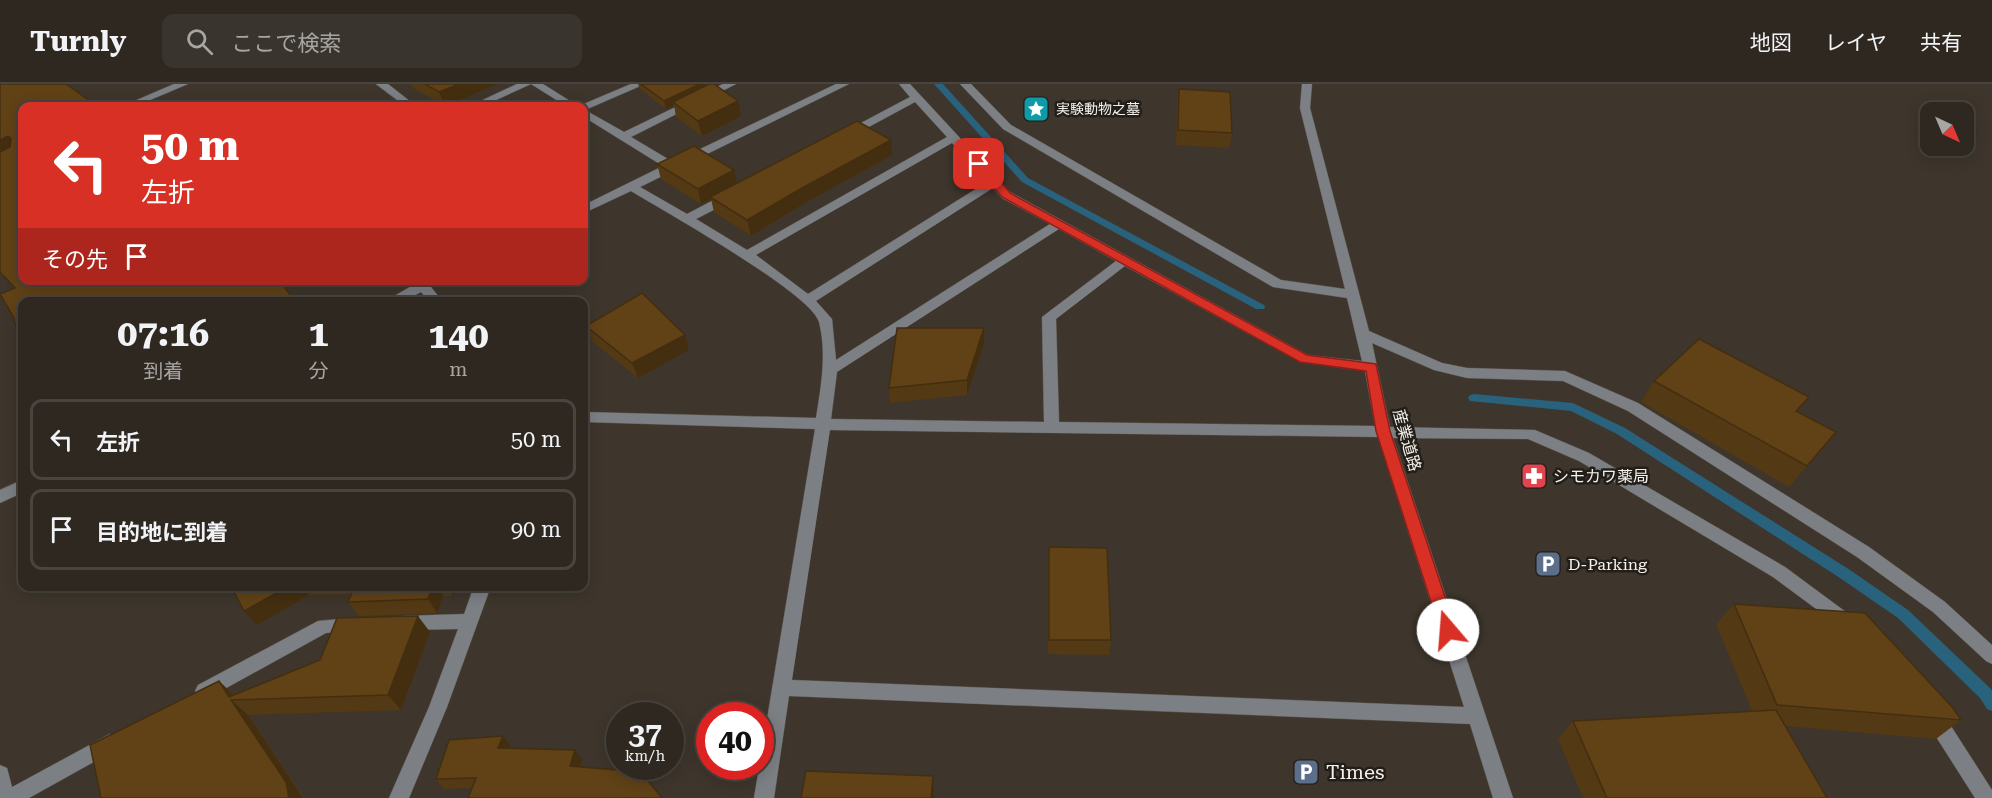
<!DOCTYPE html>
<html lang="ja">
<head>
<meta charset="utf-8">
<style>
	:root { --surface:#2e2821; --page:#3a342e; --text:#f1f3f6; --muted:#a7a6a5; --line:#49443f }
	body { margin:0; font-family:"Roboto Serif","Noto Sans JP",serif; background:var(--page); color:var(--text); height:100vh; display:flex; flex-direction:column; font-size:22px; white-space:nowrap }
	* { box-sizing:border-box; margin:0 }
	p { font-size:20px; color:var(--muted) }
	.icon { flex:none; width:33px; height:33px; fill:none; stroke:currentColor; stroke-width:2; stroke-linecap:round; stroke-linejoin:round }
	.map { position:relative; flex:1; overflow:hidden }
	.panel { position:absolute; left:18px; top:213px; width:570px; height:294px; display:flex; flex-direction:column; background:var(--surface); border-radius:12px; box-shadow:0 3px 15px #0003,0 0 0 2px var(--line) }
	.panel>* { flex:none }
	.guide { position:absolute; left:18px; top:18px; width:570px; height:183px; border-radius:12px; box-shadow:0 3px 15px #0003,0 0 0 2px var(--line); background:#d93025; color:#fff; overflow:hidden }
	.needle { width:39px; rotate:136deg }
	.tools { position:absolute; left:1920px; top:18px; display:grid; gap:12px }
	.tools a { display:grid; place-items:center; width:54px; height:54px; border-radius:12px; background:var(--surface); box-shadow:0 3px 15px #0003,0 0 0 2px var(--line); font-size:30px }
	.speed { position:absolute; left:606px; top:618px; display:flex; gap:12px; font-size:30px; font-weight:700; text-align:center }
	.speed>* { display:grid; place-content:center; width:78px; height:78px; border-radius:50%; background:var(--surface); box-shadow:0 3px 15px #0003,0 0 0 2px var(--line); line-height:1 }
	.speed small { font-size:15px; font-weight:400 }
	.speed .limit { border:9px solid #d22; background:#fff; color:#111 }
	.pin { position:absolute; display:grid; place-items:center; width:51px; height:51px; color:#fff; margin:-26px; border-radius:12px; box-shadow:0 3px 9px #0006 }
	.me { position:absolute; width:66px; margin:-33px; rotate:342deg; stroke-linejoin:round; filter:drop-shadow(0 0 4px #0008) }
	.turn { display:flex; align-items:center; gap:21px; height:126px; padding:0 24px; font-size:27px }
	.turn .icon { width:78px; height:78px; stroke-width:2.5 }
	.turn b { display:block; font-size:42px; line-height:51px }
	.then { display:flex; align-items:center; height:57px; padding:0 24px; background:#0003; gap:12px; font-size:22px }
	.eta { display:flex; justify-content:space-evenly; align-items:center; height:102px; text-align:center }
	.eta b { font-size:36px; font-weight:700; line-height:42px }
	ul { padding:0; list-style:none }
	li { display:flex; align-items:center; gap:18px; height:81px; margin:0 12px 9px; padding:0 12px; border:3px solid var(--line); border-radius:12px }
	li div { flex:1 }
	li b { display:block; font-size:22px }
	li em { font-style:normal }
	header { display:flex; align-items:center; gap:36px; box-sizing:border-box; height:84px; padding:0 30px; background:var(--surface); border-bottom:2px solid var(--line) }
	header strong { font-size:28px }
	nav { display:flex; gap:33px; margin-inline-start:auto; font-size:21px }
	.search { width:420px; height:54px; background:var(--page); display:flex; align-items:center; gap:15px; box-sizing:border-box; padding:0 21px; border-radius:12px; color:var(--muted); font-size:22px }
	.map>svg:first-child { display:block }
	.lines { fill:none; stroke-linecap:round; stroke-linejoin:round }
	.stream { fill:#29627c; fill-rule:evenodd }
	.minor-casing { stroke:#5b544a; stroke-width:1 }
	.minor { fill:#7c8085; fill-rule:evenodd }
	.wall { fill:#533914 }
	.shaded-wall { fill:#442e10 }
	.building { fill:#614217; stroke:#442e10; stroke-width:1.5 }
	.route { fill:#d93025; stroke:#8d1f18; stroke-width:1.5 }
	.labels { text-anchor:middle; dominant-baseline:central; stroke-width:5; stroke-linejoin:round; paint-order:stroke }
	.far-poi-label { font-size:14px; fill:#f6f0ea; stroke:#221e19; text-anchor:start }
	.street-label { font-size:16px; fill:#f6f0ea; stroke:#221e19 }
	.poi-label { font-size:16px; fill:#f6f0ea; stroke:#221e19; text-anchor:start }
	.near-poi-label { font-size:20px; fill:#f6f0ea; stroke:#221e19; text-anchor:start }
</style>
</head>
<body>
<header>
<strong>Turnly</strong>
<div class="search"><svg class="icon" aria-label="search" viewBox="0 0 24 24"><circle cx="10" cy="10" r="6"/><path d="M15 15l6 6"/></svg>ここで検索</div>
<nav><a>地図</a><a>レイヤ</a><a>共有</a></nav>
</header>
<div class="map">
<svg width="1992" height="714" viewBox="0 0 1992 714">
	<rect width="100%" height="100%" fill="#3e362c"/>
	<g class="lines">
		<path class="stream" d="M934,0H943L1028,94L1264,221L1265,223L1264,225H1256L1022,98Z
			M1474,310L1573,319L1625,344L1850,486L1908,526L1990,604L1992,607V627L1987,625L1980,614L1898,534L1840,494L1617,350L1571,327L1470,317L1468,314L1470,311Z"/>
		<g class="minor-casing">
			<path id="minor" d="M174,0H188L136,22H123Z
				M376,0H388L416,22H405Z
				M517,0H543L578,22H566L531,0L483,22H470Z
				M631,0H645L585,26L624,48L723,0H736L631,53L673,78L836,0H849L640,103L687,130L725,110H733V116L696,135L747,166L947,53L915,18L852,52H844V48L910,13L899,0H910L1010,108L1308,271L1362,277L1347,214L1273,203L1003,45L960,0H971L1011,41L1281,196L1345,205L1300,24L1302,0H1312L1310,24L1369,247L1442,279L1467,284L1565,287L1638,319L1869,463L1945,518L1992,561V580L1986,577L1933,528L1857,473L1628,327L1563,297L1467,294L1434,286L1372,259L1390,343L1535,346L1589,369L1785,483L1854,534L1857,539L1854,544L1848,546L1842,544L1773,493L1579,377L1528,355L1393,354L1513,714H1493L1470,640L789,612L774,714H754L815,345L584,338V328L816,334C821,303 827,269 819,238C811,209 662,126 631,107L584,129V121L663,82L584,33V22H579ZM952,59L987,98L808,210L756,171ZM993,104L1002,114L1050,140L836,276L832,235L816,217ZM1059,145L1116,177L1042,233L1044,338L831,335L837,288ZM1125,182L1300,278L1365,287L1375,342L1059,338L1056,235ZM830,346L1378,353L1464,623L792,596Z
				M422,196H439L431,203L443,218H429L421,208L402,218H384Z
				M22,396V409L0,419V406Z
				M474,502H491L447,623L409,714H389L429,623L458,545L403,546L397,544L394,539L397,534L403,532L464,530Z
				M352,534L358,536L361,541L358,546L326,549L210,613L204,615L198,613L195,607L198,601L318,537Z
				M1933,623L1940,625L1992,706V714H1975L1926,637L1924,631L1926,625Z
				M110,650L117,653L119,659L117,665L29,714H0V681L7,684L12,703Z"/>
		</g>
		<use href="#minor" class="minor"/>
	</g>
	<path class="wall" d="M0,0H66L22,196L15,204L0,189Z
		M411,0H498L447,22H445L412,3Z
		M638,0H706L704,1V2L741,32L702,52L676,33L674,21L666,25L640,5Z
		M1179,5L1232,49L1229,64L1176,61L1177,20Z
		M892,71L805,119L751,152L714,128L711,115L701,120L661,95L657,80L736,99Z
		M586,242L685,251L689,266L638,294L592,257Z
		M984,244V260L967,311L890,319L889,304Z
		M1654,297L1798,328L1836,348L1789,403L1641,318Z
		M1049,463L1111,556L1109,571L1048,570V478Z
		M231,502H457L453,512H443L437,529L359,532L348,518L351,511H309L257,541L244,527Z
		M1734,520L1961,636L1936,655L1785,642L1827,714H1583L1558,655L1573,637L1752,627L1716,540Z
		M430,548L401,626L248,631L303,712L101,714L219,597L234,611Z
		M510,662L509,664L582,676L580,683L472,704L444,705L436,695Z"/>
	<path class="shaded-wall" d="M459,0H498L445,22L439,8Z
		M700,0H706L704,1L705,6L673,18L674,21L666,25L664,17Z
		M738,17L741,32L702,52L698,37Z
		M8,52L21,69L0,79V56Z
		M891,56L892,71L805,119L751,152L747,136L802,104Z
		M734,86L737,101L710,113L711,115L701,120L698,105Z
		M984,244V260L967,311V296Z
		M685,251L689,266L638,294L632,279Z
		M289,502H301L309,511L257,541L244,527Z
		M433,502H437L443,512L437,529L428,515Z
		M447,502H457L453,512Z
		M418,532L430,548L401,626L388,611Z
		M219,597L235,613H229Z
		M231,616L248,631L303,714H289Z
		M503,652L510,662L505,674L498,664Z
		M575,666L582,676L577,692L570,682Z
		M933,692L934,714H931Z"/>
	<path class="building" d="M0,0H66L97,22H22V196H279L295,217L22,218V270L14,234L0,210L15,204L0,188V68L10,63L11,54L8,52L0,56Z
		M425,0H459L439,8Z
		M641,0H700L664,17Z
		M709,0H714L738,17L698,37L673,18Z
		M1179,5L1230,8L1232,49L1178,46Z
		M346,17L352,22H332Z
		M857,37L891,56L802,104L747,136L710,113Z
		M694,62L734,86L698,105L657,80Z
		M642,209L685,251L632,279L586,242Z
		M897,244H984L967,296L889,304Z
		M1699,255L1809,313L1796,327L1836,348L1807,382L1654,297Z
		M1049,463L1107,464L1111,556H1049Z
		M231,502H289L244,527Z
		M355,502H433L428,515L348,518Z
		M1734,520L1865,529L1953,624L1961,636L1777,621Z
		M418,532L388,611L231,616L286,698L289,714H101L90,661L219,597L229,613L320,576L337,534Z
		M1776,626L1827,714H1607L1573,637Z
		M503,652L498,664L575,666L570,682L641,688L662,714H468L476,694L436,695L449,656Z
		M806,687L933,692L931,714H801Z"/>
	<path class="route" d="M975,77H983L1010,109L1307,271L1376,280L1390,347L1456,546L1454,551H1443L1440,546L1376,347L1366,287L1300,278L1002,113L975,82Z"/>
	<defs>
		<g id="sight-square" transform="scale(1.35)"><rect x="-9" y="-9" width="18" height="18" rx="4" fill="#0f9aa8" stroke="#221e19"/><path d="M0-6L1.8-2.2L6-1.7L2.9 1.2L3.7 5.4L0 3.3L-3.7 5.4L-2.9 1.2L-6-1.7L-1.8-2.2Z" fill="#fff"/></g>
		<g id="pharmacy-square" transform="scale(1.35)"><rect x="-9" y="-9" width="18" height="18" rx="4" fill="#e0444e" stroke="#221e19"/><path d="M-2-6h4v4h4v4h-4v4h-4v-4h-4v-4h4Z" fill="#fff"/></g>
		<g id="parking-square" transform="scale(1.35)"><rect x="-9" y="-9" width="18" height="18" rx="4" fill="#5c6f8a" stroke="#221e19"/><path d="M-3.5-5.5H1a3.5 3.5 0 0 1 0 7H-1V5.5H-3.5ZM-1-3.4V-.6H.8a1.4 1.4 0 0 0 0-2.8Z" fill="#fff"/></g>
	</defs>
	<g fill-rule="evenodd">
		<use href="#sight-square" x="1036" y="25"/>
		<use href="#pharmacy-square" x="1534" y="392"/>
		<use href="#parking-square" x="1548" y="480"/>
		<use href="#parking-square" x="1306" y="688"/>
	</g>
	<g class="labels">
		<g class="far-poi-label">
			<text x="1056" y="25">実験動物之墓</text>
		</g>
		<g class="street-label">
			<text transform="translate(1407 356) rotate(74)">産業道路</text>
		</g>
		<g class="poi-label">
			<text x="1553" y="392">シモカワ薬局</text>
			<text x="1568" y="480">D-Parking</text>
		</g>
		<g class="near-poi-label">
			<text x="1326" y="688">Times</text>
		</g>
	</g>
</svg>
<div class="tools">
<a><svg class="needle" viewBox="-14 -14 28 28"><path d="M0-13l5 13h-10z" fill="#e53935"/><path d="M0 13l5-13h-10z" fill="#a7a6a5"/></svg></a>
</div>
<div class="speed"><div>37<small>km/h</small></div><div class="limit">40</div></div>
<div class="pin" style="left:979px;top:80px;background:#d93025"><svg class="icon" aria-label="arrive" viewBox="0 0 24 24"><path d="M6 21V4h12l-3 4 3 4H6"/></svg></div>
<svg class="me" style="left:1448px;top:546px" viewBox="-20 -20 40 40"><circle r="19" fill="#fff"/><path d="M0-13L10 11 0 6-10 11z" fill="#d93025"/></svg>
<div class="guide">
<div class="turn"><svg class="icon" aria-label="left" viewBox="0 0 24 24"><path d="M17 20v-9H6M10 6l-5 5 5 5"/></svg><div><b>50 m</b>左折</div></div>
<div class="then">その先<svg class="icon" aria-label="arrive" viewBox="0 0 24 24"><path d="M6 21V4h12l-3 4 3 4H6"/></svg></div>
</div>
<section class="panel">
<div class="eta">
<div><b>07:16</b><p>到着</p></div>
<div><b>1</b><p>分</p></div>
<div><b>140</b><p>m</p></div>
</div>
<ul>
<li><svg class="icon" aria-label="left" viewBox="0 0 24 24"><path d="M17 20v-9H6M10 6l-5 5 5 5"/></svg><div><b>左折</b></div><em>50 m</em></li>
<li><svg class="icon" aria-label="arrive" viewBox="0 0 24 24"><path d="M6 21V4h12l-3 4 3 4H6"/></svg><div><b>目的地に到着</b></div><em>90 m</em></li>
</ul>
</section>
</div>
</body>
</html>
